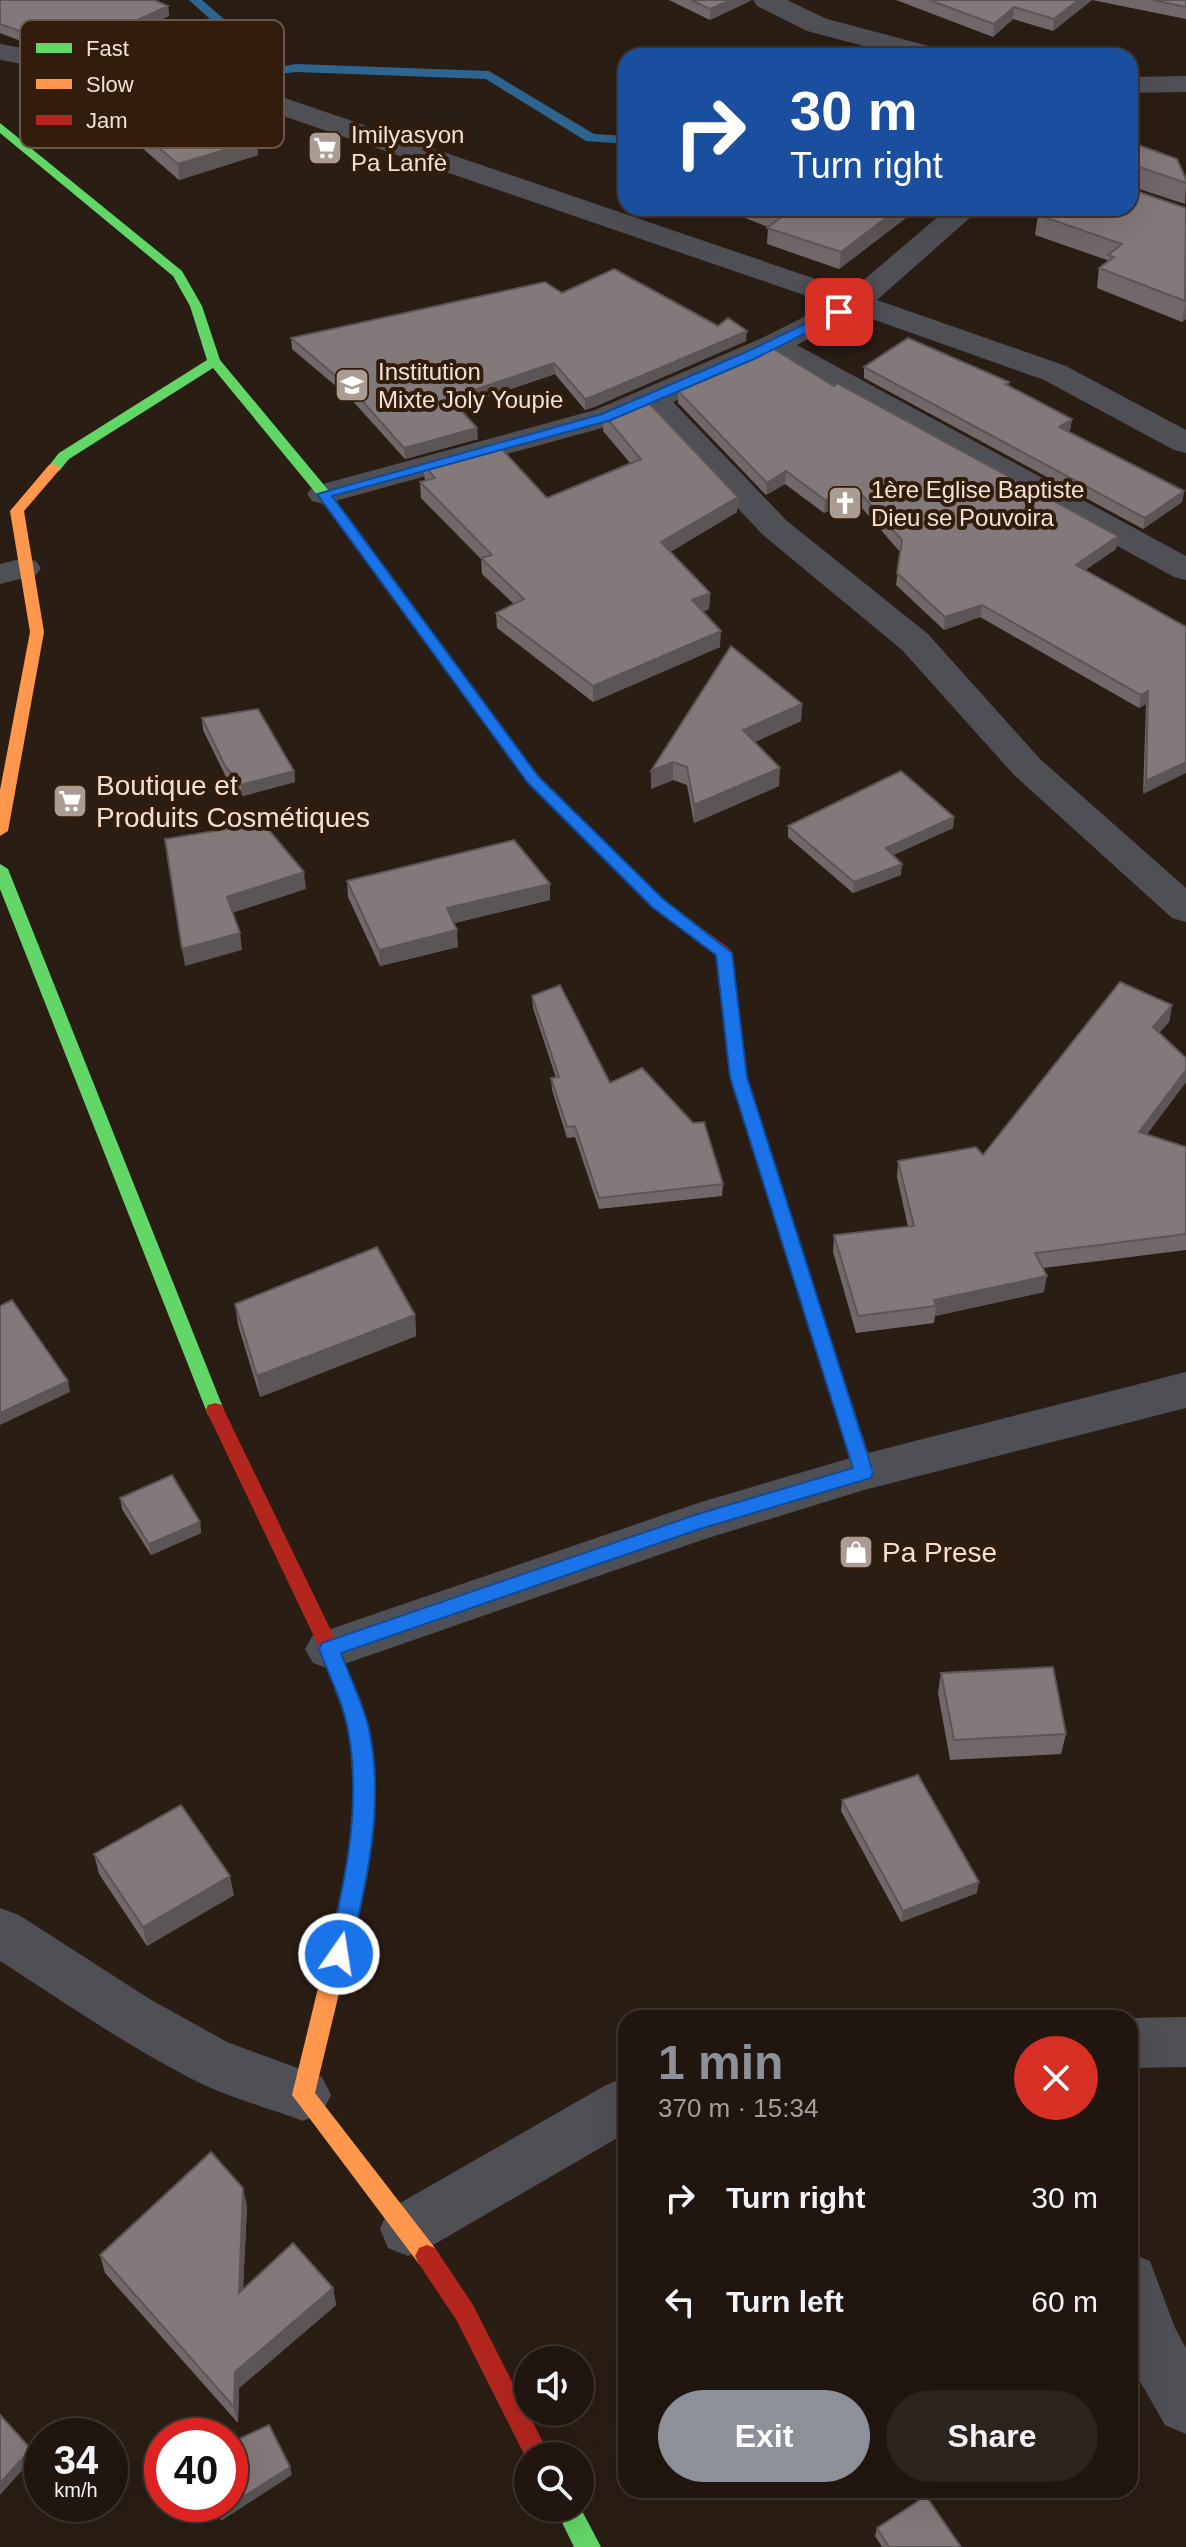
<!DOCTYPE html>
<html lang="en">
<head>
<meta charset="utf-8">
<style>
	:root { --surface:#20160f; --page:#2d231d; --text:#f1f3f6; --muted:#a29f9e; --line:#3d352f; --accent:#8c9099 }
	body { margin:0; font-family:Helvetica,sans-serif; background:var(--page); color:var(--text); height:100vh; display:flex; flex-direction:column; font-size:30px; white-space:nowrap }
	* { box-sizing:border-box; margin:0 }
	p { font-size:26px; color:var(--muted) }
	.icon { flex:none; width:44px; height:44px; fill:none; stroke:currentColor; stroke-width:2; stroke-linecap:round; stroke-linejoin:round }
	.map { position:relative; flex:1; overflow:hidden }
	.panel { position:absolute; left:618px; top:2010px; width:520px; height:488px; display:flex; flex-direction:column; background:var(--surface); border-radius:24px; box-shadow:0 8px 32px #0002,0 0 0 2px var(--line) }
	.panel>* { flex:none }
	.guide { position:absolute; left:618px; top:48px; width:520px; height:168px; border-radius:24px; box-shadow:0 8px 32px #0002,0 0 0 2px var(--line); background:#1a4fa0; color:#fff; overflow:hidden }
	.fabs { position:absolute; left:514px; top:2346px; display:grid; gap:16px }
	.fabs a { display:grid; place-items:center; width:80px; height:80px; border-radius:50%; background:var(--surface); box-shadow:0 8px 32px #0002,0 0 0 2px var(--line); font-size:40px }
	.speed { position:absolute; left:24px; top:2418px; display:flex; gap:16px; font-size:40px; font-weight:700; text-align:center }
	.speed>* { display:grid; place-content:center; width:104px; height:104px; border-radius:50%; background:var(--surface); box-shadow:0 8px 32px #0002,0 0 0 2px var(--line); line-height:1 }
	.speed small { font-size:20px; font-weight:400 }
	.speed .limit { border:12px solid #d22; background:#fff; color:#111 }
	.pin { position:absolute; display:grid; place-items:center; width:68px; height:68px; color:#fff; margin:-34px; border-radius:16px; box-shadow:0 4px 12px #0006 }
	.me { position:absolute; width:88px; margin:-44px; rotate:13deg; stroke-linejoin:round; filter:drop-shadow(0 0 6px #0008) }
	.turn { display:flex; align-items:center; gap:28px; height:168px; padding:0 40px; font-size:36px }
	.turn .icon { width:104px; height:104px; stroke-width:2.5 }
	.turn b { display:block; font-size:56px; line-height:68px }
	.round { display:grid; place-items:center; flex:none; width:84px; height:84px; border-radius:42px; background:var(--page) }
	.summary { display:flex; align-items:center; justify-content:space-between; height:136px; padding:0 40px }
	h1 { font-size:48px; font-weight:600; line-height:60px; color:var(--accent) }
	.button { display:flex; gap:16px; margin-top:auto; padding:16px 40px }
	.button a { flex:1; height:92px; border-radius:48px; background:var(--accent); color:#fff; font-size:32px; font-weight:600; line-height:92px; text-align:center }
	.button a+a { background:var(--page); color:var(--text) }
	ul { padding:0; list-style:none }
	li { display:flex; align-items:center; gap:24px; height:104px; padding:0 40px }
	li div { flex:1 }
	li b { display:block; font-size:30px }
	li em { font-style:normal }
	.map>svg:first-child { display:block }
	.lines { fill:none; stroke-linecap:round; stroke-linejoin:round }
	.stream { fill:#2e6490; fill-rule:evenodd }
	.street { fill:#4e5056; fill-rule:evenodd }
	.fast { fill:#63d668; fill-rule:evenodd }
	.slow { fill:#ff974d; fill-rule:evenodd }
	.jam { fill:#b3261e; fill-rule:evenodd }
	.wall { fill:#726869 }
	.shaded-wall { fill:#5c5555 }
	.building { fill:#84797a; stroke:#5c5555; stroke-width:2 }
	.route { fill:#1a73e8; stroke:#114b97; stroke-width:2 }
	.labels { text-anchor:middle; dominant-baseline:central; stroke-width:8; stroke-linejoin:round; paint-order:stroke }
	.far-poi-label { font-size:24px; fill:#f1e1d7; stroke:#321c0c; text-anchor:start }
	.poi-label { font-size:28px; fill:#f1e1d7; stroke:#321c0c; text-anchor:start }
	.key { fill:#321c0c; stroke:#6b5749; stroke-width:2 }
	.key-label { font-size:22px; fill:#f1e1d7 }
</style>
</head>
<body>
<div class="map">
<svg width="1186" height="2547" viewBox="0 0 1186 2547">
	<rect width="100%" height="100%" fill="#2a1d14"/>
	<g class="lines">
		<path class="stream" d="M189,0H202L241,34L258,61L268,69L296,64L489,71L594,134L626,136V144L586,141L486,79L296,72L262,76L249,66L232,39Z"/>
		<path class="street" d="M753,0H787L827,19L944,50L948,56H902L807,31L757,6Z
			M0,44L273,94L851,291L948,208H981L877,300L1066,366L1186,430V453L1174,450L1044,380L858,314L797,345L1186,556V580L1174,577L772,357L673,402L787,521L928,634L1040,759L1186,888V922L1172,918L1014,775L902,650L763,535L647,412L617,424L324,504L312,501L307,494L312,487L595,410L762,338L830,304L257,107L0,60Z
			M1186,76V92L1130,93V77Z
			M24,558L36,561L41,568L36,575L0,584V564Z
			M1186,1372V1408L864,1490L705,1539L330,1669L313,1663L305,1649L313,1635L698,1503L864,1454Z
			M0,1908L19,1915L148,1998L227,2042L322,2077L331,2095L322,2113L303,2121C265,2107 224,2096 188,2077C123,2043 62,2001 0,1961Z
			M1186,2017V2067L1130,2068V2018Z
			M626,2077V2133L428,2248L408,2256L388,2248L380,2229L388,2210L606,2085Z
			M1130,2253L1150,2261L1175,2328L1186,2348V2434L1165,2425L1130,2364Z"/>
		<path class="fast" d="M0,123L182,271L202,306L220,360L329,491L412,604V610H402L319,497L213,368L69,459L59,471H49L47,468L59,453L207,360L190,306L173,276L0,133Z
			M0,864L8,869L224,1410L222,1415H208L206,1410L0,889Z
			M731,1006L739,1012L746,1077L874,1472L871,1477H857L854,1472L730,1077L723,1012Z
			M580,2507L601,2547H574L555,2508Z"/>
		<path class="slow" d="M54,464L61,468L24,511L44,632L8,831L0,836V790L30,632L10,511L49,465Z
			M357,1864L365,1866L368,1873L315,2093L435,2248L439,2256L435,2264L427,2267L419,2264L292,2095L346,1873L349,1866Z"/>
		<path class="jam" d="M407,603L412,604L538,776L663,899L730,949L739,1012L737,1016L731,1018L723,1012L716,955L651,907L528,782L400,607Z
			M215,1403L222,1405L224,1410L340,1649L369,1728L375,1802L368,1873L365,1880L357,1882L349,1880L346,1873L355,1802L349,1728L320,1649L206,1410L208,1405Z
			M427,2245L435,2248L473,2305L550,2456H528V2462L457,2321L419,2264L415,2256L419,2248Z"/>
	</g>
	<path class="wall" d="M0,0L168,6L169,16L146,27L200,66L196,77L26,43L0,33Z
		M669,0H751L750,1L710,20Z
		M896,0H1186V19L1092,0L1053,31L1013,19L993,37Z
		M101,99L257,140L258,155L179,180L103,114Z
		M1130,142L1186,183L1185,204L1130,186V189L1186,208V319L1182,322L1097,288L1099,268L1107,262V260L1035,235L1038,215Z
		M720,208H915V211L839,269L767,244L768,227Z
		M562,293L746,341L594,407L585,410L555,374L458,407L478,439L405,459L341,388L337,387L292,349L291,338Z
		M864,367L1009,382L1008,386L1072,419L1070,430L1068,431L1184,491L1182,502L1143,529L864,378Z
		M834,386L1118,536L1116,549L1085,570L1186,627L1143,794L1146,704L1139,708L980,617L944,630L896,585L900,552L854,499L824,513L785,484L766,495L678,403V391Z
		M604,415L738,497L737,512L670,552L710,593L709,609L702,612L720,647L593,702L497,628L496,613L514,604L482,574L481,559L421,498L420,482L425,481L423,464L547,498L631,464L603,431Z
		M802,704L801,721L755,742L779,786L694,823L687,785L673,780L651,789V771Z
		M202,718L294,771L295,782L243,796L226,777L203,730Z
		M954,817L953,828L893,855L901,875L853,893L788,837V826Z
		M347,881L550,884V900L454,923L458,947L380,966L348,897Z
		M532,996L610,1083L723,1184L722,1196L599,1209L575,1137L567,1138L552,1090L551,1078H556L533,1008Z
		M1172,1005L1169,1022L1159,1033L1186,1058V1082L1147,1134L1186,1147V1250L1043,1268L1044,1292L935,1316L934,1323L856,1333L833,1252L834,1235L908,1227L897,1177L898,1161L983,1155Z
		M235,1304L415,1315L416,1336L260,1397L238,1325Z
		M120,1498L200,1522L201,1533L151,1555L122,1509Z
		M941,1673L1066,1734L1061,1754L950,1760L938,1693Z
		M842,1800L977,1893L901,1922L841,1811Z
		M94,1854L234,1895L147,1946L99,1874Z
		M247,2205L243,2289L333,2288L336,2305L239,2388L238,2423L105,2273L100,2255Z
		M877,2528L961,2547H882L875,2536Z"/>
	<path class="shaded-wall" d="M731,0H751L750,1L710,20V9Z
		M1078,0H1092L1053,31L1054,19Z
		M168,6L169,16L136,31L135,21Z
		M1014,7L1013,19L993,37L994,24Z
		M199,56L200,66L196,77L195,66Z
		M257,140L258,155L179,180L178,164Z
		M1134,165L1131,185L1130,186V168Z
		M899,208H915V211L839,269L841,252Z
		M1185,301L1186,319L1182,322Z
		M747,331L746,341L594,407L585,410V399Z
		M554,363L555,374L450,409V398Z
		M1072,419L1070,430L1058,438L1059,427Z
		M477,428L478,439L405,459L404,448Z
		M786,471L785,484L766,495L767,483Z
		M855,487L854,499L824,513L825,500Z
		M1184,491L1182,502L1143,529L1145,518Z
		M738,497L737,512L660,558L661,542Z
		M1118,536L1116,549L1074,578L1076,565Z
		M710,593L709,609L691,616L692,600Z
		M982,605L980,617L944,630L945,617Z
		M721,631L720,647L593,702V686Z
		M1148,691L1146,704L1139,708L1141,695Z
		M802,704L801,721L742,748L743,730Z
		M673,762V780L651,789V771Z
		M1186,762V773L1143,794L1146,781Z
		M780,768L779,786L694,823V805Z
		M294,771L295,782L243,796L241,785Z
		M954,817L953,828L885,859L886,848Z
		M902,864L901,875L853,893L854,882Z
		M304,872L306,889L229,914L227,897Z
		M550,884V900L447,925V908Z
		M457,930L458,947L380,966L379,950Z
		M240,933L242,950L185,966L182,949Z
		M1172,1005L1169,1022L1149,1044L1153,1027Z
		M1186,1070V1082L1136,1149L1139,1132Z
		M1047,1276L1044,1292L935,1316L936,1306L934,1300Z
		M415,1315L416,1336L260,1397L257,1376Z
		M68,1381L70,1392L0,1425V1413Z
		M200,1522L201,1533L151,1555L149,1544Z
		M230,1876L234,1895L147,1946L143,1927Z
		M979,1882L977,1893L901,1922L903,1911Z
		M243,2188L247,2205L242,2310L239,2293Z
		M333,2288L336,2305L239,2388L238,2423L234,2407L235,2372Z
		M31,2449L34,2457L0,2495V2483Z
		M290,2467L292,2475L221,2521L218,2513Z"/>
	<path class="building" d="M0,0H154L168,6L135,21L199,56L195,66L25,33L0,24Z
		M691,0H731L710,9Z
		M929,0H1078L1054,19L1014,7L994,24Z
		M1153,0H1186V7Z
		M162,78L202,85L257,140L178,164L101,99Z
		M1130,142L1177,159L1186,179V183L1134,165L1130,168Z
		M1130,174V189L1186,208L1185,301L1099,268L1114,257L1108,255L1122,244L1038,215L1047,208H1130Z
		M760,208H899L841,252L767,228L781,217Z
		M614,269L718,326L728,318L747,331L594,396L585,399L554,363L450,398L477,428L404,448L341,377L336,376L291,338L545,282L562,293Z
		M908,338L1009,382L1005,384L1072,419L1059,427L1184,491L1145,518L864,367Z
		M772,348L834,386L837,383L1118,536L1076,565L1186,627V762L1146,781L1148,691L1141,695L982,605L945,617L897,573L902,540L855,487L825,500L786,471L767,483L678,391Z
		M646,400L738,497L661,542L710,593L692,600L721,631L593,686L496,613L524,599L481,558L492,555L420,482L435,478L423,464L497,444L547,498L641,459L604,415Z
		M731,646L802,704L743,730L780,768L694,805L687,767L673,762L651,771Z
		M258,709L294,771L241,785L225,766L202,718Z
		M901,771L954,817L886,848L902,864L854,882L788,826Z
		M263,823L304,872L227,897L240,933L182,949L165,839Z
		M514,840L550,884L447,908L457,930L379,950L347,881Z
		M1120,982L1172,1005L1153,1027L1186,1058V1070L1139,1132L1186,1147V1234L1035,1253L1047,1276L934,1300L936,1306L858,1316L834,1235L914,1226L898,1161L976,1147L983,1155Z
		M560,985L610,1083L642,1068L693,1123L704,1122L723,1184L599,1198L575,1126L567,1127L551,1078L559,1077L532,996Z
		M377,1247L415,1315L257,1376L235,1304Z
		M12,1300L68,1381L0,1413V1306Z
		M172,1475L200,1522L149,1544L120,1498Z
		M1053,1667L1066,1734L954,1740L941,1673Z
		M918,1775L979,1882L903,1911L842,1800Z
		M181,1805L230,1876L143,1927L94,1854Z
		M211,2152L243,2188L239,2293L293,2243L333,2288L235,2372L234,2407L100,2255Z
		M0,2415L31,2449L0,2483Z
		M269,2425L290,2467L218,2513L216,2504H230V2443Z
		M926,2496L961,2547H889L877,2528Z"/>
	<path class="route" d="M839,308L844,309V314L754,359L611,420L332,496L538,776L663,899L732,953L747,1077L873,1472L871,1478L700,1529L341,1653C350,1678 363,1703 369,1729C385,1803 367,1881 350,1954L347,1961L339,1964L332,1961L328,1954C345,1881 362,1806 348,1730C343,1703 329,1675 319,1649L322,1643L698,1514L853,1468L730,1077L716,955L652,907L528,783L317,494L602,414L744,353Z"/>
	<defs>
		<g id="supermarket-square" transform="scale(1.8)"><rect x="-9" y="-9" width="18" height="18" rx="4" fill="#ab9c93" stroke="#321c0c"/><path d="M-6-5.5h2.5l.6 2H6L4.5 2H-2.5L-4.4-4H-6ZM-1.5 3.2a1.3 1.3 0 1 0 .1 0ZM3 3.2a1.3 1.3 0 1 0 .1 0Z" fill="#fff"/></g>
		<g id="school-square" transform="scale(1.8)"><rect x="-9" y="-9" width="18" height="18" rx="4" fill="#ab9c93" stroke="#321c0c"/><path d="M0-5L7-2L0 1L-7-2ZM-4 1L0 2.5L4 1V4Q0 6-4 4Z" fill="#fff"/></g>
		<g id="church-square" transform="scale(1.8)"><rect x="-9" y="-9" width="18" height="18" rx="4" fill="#ab9c93" stroke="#321c0c"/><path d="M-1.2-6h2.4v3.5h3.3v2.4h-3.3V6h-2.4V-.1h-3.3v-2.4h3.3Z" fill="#fff"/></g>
		<g id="shop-square" transform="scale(1.8)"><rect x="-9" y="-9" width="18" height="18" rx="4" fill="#ab9c93" stroke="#321c0c"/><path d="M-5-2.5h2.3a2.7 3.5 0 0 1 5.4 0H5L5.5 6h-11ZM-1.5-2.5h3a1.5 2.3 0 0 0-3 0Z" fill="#fff"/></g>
	</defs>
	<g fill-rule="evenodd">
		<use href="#supermarket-square" x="325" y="148"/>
		<use href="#school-square" x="352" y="385"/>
		<use href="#church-square" x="845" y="503"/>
		<use href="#supermarket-square" x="70" y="801"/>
		<use href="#shop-square" x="856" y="1552"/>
	</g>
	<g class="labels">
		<g class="far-poi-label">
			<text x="351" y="134">Imilyasyon<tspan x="351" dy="28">Pa Lanfè</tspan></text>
			<text x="378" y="371">Institution<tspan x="378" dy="28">Mixte Joly Youpie</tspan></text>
			<text x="871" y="489">1ère Eglise Baptiste<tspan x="871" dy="28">Dieu se Pouvoira</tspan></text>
		</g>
		<g class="poi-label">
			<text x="96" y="785">Boutique et<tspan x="96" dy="32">Produits Cosmétiques</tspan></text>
			<text x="882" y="1552">Pa Prese</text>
		</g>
	</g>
	<rect x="20" y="20" width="264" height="128" rx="12" class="key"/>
	<rect x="36" y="43" width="36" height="10" fill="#63d668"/>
	<rect x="36" y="79" width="36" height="10" fill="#ff974d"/>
	<rect x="36" y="115" width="36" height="10" fill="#b3261e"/>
	<g class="key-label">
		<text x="86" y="56">Fast</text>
		<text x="86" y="92">Slow</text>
		<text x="86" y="128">Jam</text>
	</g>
</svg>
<div class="fabs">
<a><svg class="icon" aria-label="sound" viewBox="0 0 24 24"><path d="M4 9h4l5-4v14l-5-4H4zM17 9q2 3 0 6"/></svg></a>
<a><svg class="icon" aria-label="search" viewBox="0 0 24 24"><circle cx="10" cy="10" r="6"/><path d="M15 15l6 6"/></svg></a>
</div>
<div class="speed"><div>34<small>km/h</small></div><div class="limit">40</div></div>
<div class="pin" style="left:839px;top:312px;background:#d93025"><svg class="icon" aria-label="arrive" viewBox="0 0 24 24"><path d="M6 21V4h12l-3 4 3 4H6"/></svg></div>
<svg class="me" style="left:339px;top:1954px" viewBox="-20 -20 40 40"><circle r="17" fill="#1a73e8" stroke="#fff" stroke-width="3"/><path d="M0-11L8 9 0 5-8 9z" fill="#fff"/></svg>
<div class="guide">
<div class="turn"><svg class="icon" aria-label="right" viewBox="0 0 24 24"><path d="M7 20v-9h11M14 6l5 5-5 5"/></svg><div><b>30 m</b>Turn right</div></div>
</div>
<section class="panel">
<div class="summary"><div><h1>1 min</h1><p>370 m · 15:34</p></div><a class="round" style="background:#d93025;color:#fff"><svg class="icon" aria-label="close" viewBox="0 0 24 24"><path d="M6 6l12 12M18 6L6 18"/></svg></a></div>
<ul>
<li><svg class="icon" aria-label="right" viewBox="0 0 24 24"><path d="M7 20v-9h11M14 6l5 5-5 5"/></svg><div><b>Turn right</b></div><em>30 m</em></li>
<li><svg class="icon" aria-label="left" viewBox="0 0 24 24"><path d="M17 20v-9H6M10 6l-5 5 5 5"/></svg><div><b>Turn left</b></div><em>60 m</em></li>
</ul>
<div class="button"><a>Exit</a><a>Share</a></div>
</section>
</div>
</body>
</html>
